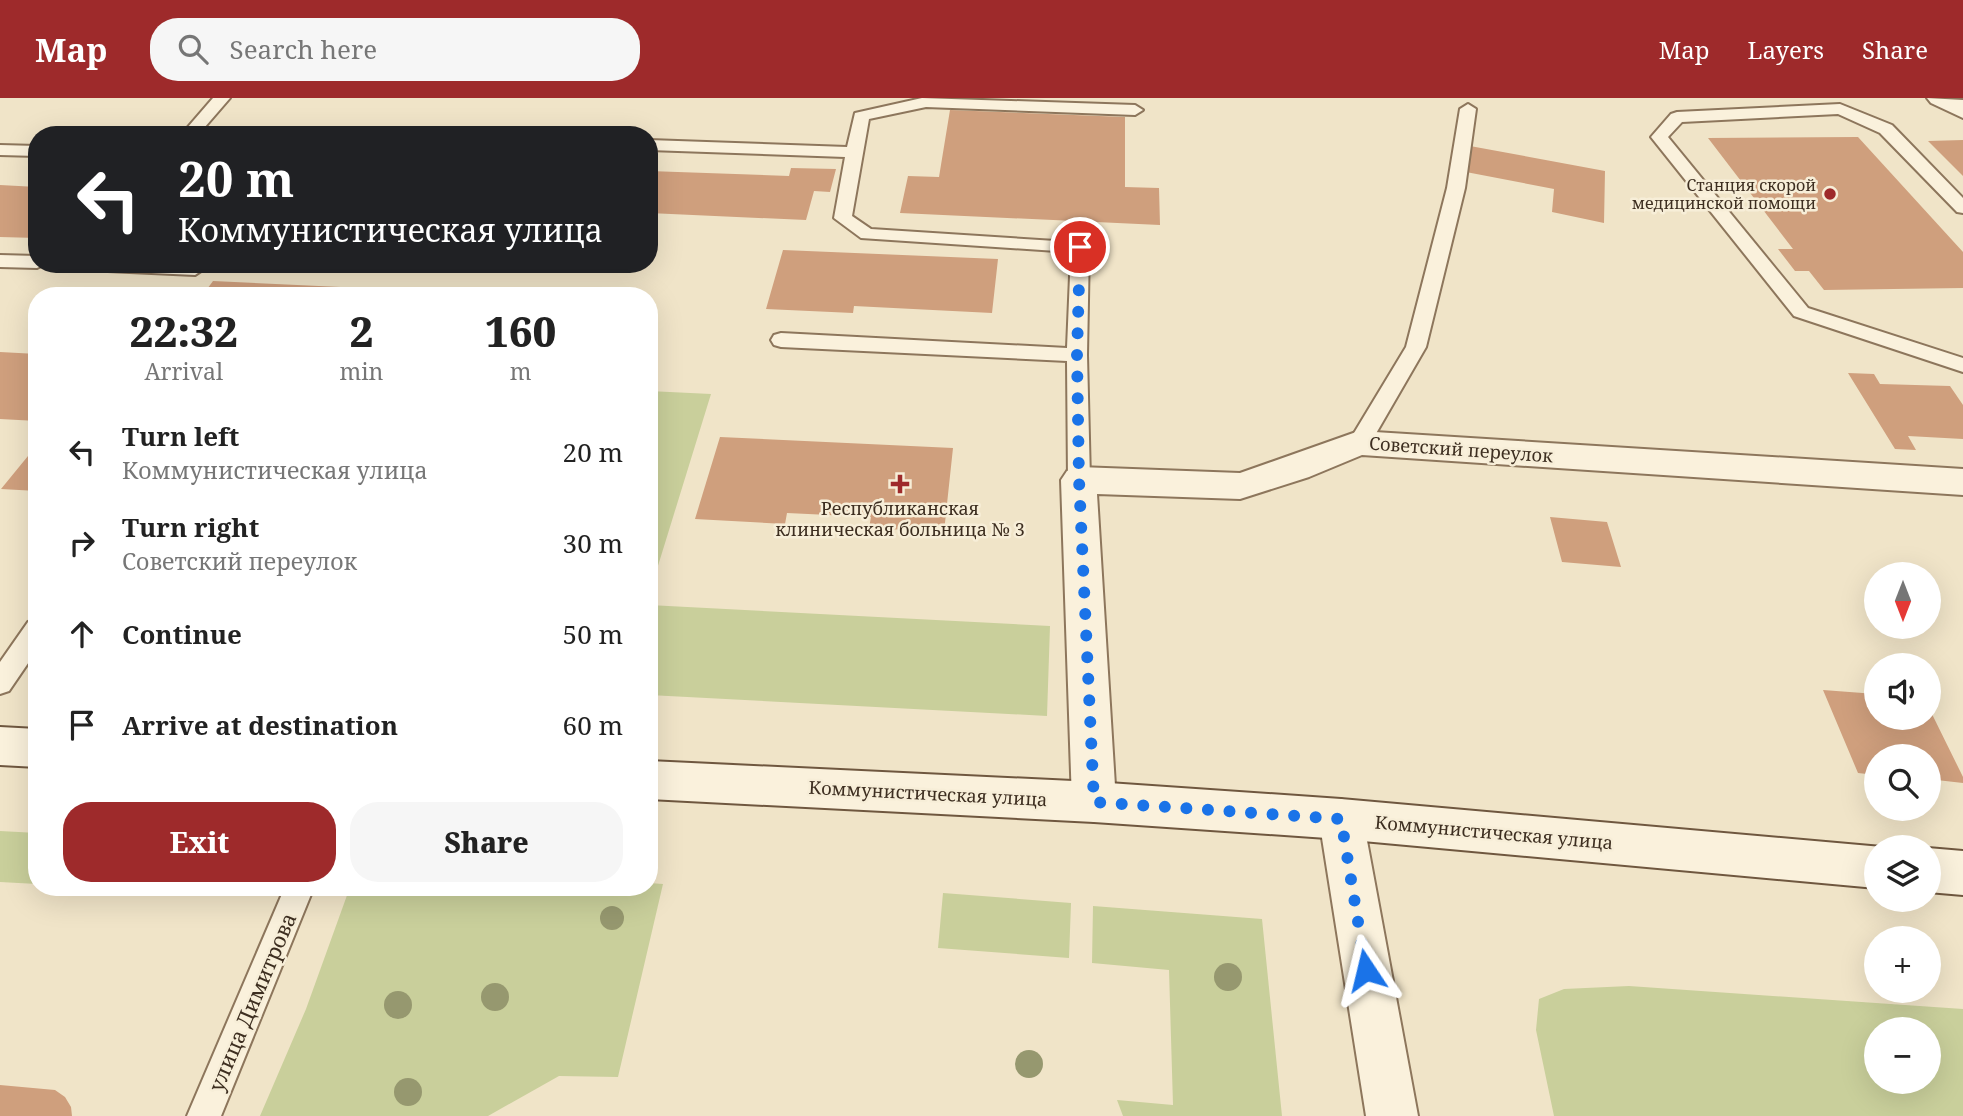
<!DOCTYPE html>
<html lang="en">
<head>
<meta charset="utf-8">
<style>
	:root { --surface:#fff; --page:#f6f6f6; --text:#222; --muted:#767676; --accent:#9e2a2b }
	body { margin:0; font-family:"Noto Serif",serif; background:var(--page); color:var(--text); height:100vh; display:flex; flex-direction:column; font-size:26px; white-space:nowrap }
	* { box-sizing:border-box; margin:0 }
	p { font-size:23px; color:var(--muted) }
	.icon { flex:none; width:38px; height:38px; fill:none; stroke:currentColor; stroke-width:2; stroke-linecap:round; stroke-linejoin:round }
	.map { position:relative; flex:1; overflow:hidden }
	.panel { position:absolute; left:28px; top:189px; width:630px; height:609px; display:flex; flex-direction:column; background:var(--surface); border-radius:28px; box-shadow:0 7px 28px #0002 }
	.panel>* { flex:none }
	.hud { position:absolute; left:28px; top:28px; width:630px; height:147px; border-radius:28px; box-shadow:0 7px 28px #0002; background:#202124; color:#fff; overflow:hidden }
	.needle { width:46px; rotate:180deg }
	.tools { position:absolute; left:1864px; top:464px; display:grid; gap:14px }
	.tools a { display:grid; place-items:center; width:77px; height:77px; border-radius:50%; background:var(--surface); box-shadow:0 7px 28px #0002; font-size:35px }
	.pin { position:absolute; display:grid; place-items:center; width:60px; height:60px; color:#fff; margin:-30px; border:4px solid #fff; border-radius:50%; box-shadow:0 2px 7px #0007 }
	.me { position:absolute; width:77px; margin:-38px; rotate:350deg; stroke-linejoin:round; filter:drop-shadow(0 0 5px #0008) }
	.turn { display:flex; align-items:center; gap:24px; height:147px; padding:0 35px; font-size:32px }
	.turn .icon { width:91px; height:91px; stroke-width:2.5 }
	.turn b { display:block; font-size:49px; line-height:60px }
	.eta { display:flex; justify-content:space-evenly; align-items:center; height:119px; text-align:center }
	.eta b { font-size:42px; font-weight:800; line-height:49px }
	.cta { display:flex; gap:14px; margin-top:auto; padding:14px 35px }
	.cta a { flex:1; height:80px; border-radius:28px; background:var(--accent); color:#fff; font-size:28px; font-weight:800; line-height:80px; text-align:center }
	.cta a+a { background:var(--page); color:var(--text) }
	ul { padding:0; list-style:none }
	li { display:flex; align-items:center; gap:21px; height:91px; padding:0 35px }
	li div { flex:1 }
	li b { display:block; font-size:26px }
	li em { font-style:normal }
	header { display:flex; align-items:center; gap:42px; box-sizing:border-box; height:98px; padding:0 35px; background:var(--accent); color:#fff }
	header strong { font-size:33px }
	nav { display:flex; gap:38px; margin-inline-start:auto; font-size:24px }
	.search { width:490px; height:63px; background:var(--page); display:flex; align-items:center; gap:18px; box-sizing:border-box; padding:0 24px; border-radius:28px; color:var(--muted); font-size:26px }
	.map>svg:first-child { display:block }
	.green { fill:#c9cf9b; fill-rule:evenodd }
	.building { fill:#cf9f7d }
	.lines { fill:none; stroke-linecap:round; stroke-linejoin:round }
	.service-casing { stroke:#8d765c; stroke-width:4 }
	.minor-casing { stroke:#8d765c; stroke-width:4 }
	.secondary-casing { stroke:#6f573f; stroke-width:4 }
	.service { fill:#faf1dc; fill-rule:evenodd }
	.minor { fill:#faf1dc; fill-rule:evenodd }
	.secondary { fill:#faf1dc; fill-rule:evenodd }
	.tree { fill:#96986f }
	.route { stroke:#1a73e8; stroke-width:12; stroke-dasharray:0 21.6 }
	.poi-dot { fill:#9e2a2b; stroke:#f7eed8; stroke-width:2.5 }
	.labels { text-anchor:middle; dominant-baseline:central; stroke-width:5; stroke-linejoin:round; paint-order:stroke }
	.far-poi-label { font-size:16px; fill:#3d2e20; stroke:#f7eed8; text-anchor:end }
	.street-label { font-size:18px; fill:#3d2e20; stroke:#f7eed8 }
	.poi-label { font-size:18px; fill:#3d2e20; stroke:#f7eed8 }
	.near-street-label { font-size:21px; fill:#3d2e20; stroke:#f7eed8 }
</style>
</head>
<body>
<header>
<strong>Map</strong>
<div class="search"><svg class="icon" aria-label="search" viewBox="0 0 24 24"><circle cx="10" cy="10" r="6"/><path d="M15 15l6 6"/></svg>Search here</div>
<nav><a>Map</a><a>Layers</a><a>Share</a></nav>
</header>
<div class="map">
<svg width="1963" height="1018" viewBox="0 0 1963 1018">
	<rect width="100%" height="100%" fill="#f0e4c8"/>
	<path class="green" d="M649,293L711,296L649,497Z
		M649,507L1050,528L1047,618L649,597Z
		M0,733L37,735V786L0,784Z
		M649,785L663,786L618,979L559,978L488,1018H260L306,911L350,789H649Z
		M106,789H274L270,798Z
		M943,795L1071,805L1069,860L938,850Z
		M1093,808L1262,821L1282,1018H1123L1117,1002L1173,1007L1169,872L1092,865Z
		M1629,888L1963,911V1018H1554L1536,932L1539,901L1564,891ZM1876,931H1928V984H1876Z"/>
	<path class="building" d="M950,12L1125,19V89L1159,90L1160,127L900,115L908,78L939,79Z
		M1858,39L1963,154V190L1824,192L1809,173H1795L1778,151H1793L1708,40Z
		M1963,42V78L1928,43Z
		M1470,48L1605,73L1604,125L1552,114L1554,91L1466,74Z
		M791,70L836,71L830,94L814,93L806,122L649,115V73L789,78Z
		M0,87L37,89V140L0,139Z
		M783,152L998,161L992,215L854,208L853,215L766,211Z
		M213,183L448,194L446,198H202Z
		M0,254L37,256V323L0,321Z
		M1848,275L1874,276L1880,286L1950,288L1963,307V341L1908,338L1916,352L1895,351Z
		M720,339L953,350L944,434L869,430L871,419L787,415L785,426L695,421Z
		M37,347V393L1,391Z
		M1550,419L1607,424L1621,469L1562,464Z
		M1823,592L1876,596V620H1928V608L1963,679V685L1928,681V658H1876V677L1858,675Z
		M0,987L55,992L65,999L71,1009L72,1018H0Z"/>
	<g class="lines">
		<g class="service-casing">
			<path id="service" d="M213,0H230L198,37H181Z
				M922,0L1135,7L1143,12L1135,17L926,9L869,21L852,118L871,131L1087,145L1089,149L1087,257L1090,382L1087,388L1079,390L1071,388L1068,382L1067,263L781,249L774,247L771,242L774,237L781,235L1067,250L1071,154L861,140L834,120L845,59L649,52V42L847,49L855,15Z
				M1468,6L1476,11L1465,90L1426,249L1367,351L1359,353L1351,351L1348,345L1406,249L1447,90L1460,11Z
				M1840,6L1892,27L1963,100V115L1957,114L1880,35L1838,16L1682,24L1668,39L1808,210L1963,260V274L1794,218L1651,39L1671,16L1677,14Z
				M308,32H338L346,37H300Z
				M0,47L37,48V58L0,57Z
				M0,157L37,158V166H45L37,170L0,169Z
				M77,166H199L204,171L195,177L86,172Z
				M37,521V552L9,593L0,596V564L28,524Z
				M285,789H314L221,1018H187Z"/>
		</g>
		<g class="minor-casing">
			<path id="minor" d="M1927,0L1963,2V20L1931,5Z
				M1359,333L1963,371V397L1362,357L1309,379L1240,401L1097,396L1116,704L1109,718L1094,724L1079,718L1072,704L1061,382L1067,373L1079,369L1240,375Z
				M1341,701L1357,707L1363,721L1418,1018H1366L1319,721L1325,707Z"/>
		</g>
		<g class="secondary-casing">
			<path id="secondary" d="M0,629L37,631V669L0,667Z
				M649,663L1094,684L1341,701L1882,749H1876V790L1341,741L1094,724L649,701Z
				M1928,750L1963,753V797L1928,794Z"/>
		</g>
		<use href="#service" class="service"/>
		<use href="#minor" class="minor"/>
		<use href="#secondary" class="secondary"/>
	</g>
	<g class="tree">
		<circle cx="612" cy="820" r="12"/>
		<circle cx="1228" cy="879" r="14"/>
		<circle cx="495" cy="899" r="14"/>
		<circle cx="398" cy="907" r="14"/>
		<circle cx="1029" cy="966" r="14"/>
		<circle cx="408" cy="994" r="14"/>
	</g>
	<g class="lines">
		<path class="route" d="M1080,149L1077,257L1079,382L1094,704L1341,721L1366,872"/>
	</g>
	<g class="poi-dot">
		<circle cx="1830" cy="96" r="7"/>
		<path d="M896.5 375.5h7v7h7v7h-7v7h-7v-7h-7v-7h7z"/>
	</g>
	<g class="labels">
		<g class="far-poi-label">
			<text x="1816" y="87">Станция скорой<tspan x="1816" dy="18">медицинской помощи</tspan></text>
		</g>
		<g class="street-label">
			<text transform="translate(1461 351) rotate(4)">Советский переулок</text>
			<text transform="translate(928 695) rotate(3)">Коммунистическая улица</text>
			<text transform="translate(1494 734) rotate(5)">Коммунистическая улица</text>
		</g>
		<g class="poi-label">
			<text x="900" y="410">Республиканская<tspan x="900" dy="21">клиническая больница № 3</tspan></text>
		</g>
		<g class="near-street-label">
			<text transform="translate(252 904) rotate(-67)">улица Димитрова</text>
		</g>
	</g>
</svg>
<div class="tools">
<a><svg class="needle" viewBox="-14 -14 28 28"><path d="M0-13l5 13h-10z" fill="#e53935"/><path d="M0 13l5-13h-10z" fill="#767676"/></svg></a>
<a><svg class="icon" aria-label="sound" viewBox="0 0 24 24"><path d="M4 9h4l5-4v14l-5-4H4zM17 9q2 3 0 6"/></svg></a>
<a><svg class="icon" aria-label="search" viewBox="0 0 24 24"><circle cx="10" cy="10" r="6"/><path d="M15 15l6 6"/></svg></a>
<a><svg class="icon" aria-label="layers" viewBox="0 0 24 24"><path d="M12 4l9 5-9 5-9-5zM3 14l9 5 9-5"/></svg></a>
<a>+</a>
<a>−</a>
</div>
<div class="pin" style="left:1080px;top:149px;background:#d93025"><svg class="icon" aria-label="arrive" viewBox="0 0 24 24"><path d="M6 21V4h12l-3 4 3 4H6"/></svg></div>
<svg class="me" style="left:1366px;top:872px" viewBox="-20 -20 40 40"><path d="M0-17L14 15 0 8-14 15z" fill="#1a73e8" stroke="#fff" stroke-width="4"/></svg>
<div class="hud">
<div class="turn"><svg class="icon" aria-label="left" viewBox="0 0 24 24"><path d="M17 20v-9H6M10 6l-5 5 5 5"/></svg><div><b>20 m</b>Коммунистическая улица</div></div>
</div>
<section class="panel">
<div class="eta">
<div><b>22:32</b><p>Arrival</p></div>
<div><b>2</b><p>min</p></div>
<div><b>160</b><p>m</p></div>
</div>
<ul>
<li><svg class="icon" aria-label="left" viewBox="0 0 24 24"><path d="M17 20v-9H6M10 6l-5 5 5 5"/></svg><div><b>Turn left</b><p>Коммунистическая улица</p></div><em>20 m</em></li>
<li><svg class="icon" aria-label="right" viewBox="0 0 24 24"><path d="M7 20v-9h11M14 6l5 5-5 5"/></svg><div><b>Turn right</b><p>Советский переулок</p></div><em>30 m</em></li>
<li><svg class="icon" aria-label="ahead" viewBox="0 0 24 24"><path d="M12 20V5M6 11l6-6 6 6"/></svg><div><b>Continue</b></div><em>50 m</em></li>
<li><svg class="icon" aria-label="arrive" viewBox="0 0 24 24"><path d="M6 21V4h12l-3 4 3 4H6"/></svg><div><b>Arrive at destination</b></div><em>60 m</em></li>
</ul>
<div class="cta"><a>Exit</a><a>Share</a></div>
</section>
</div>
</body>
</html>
